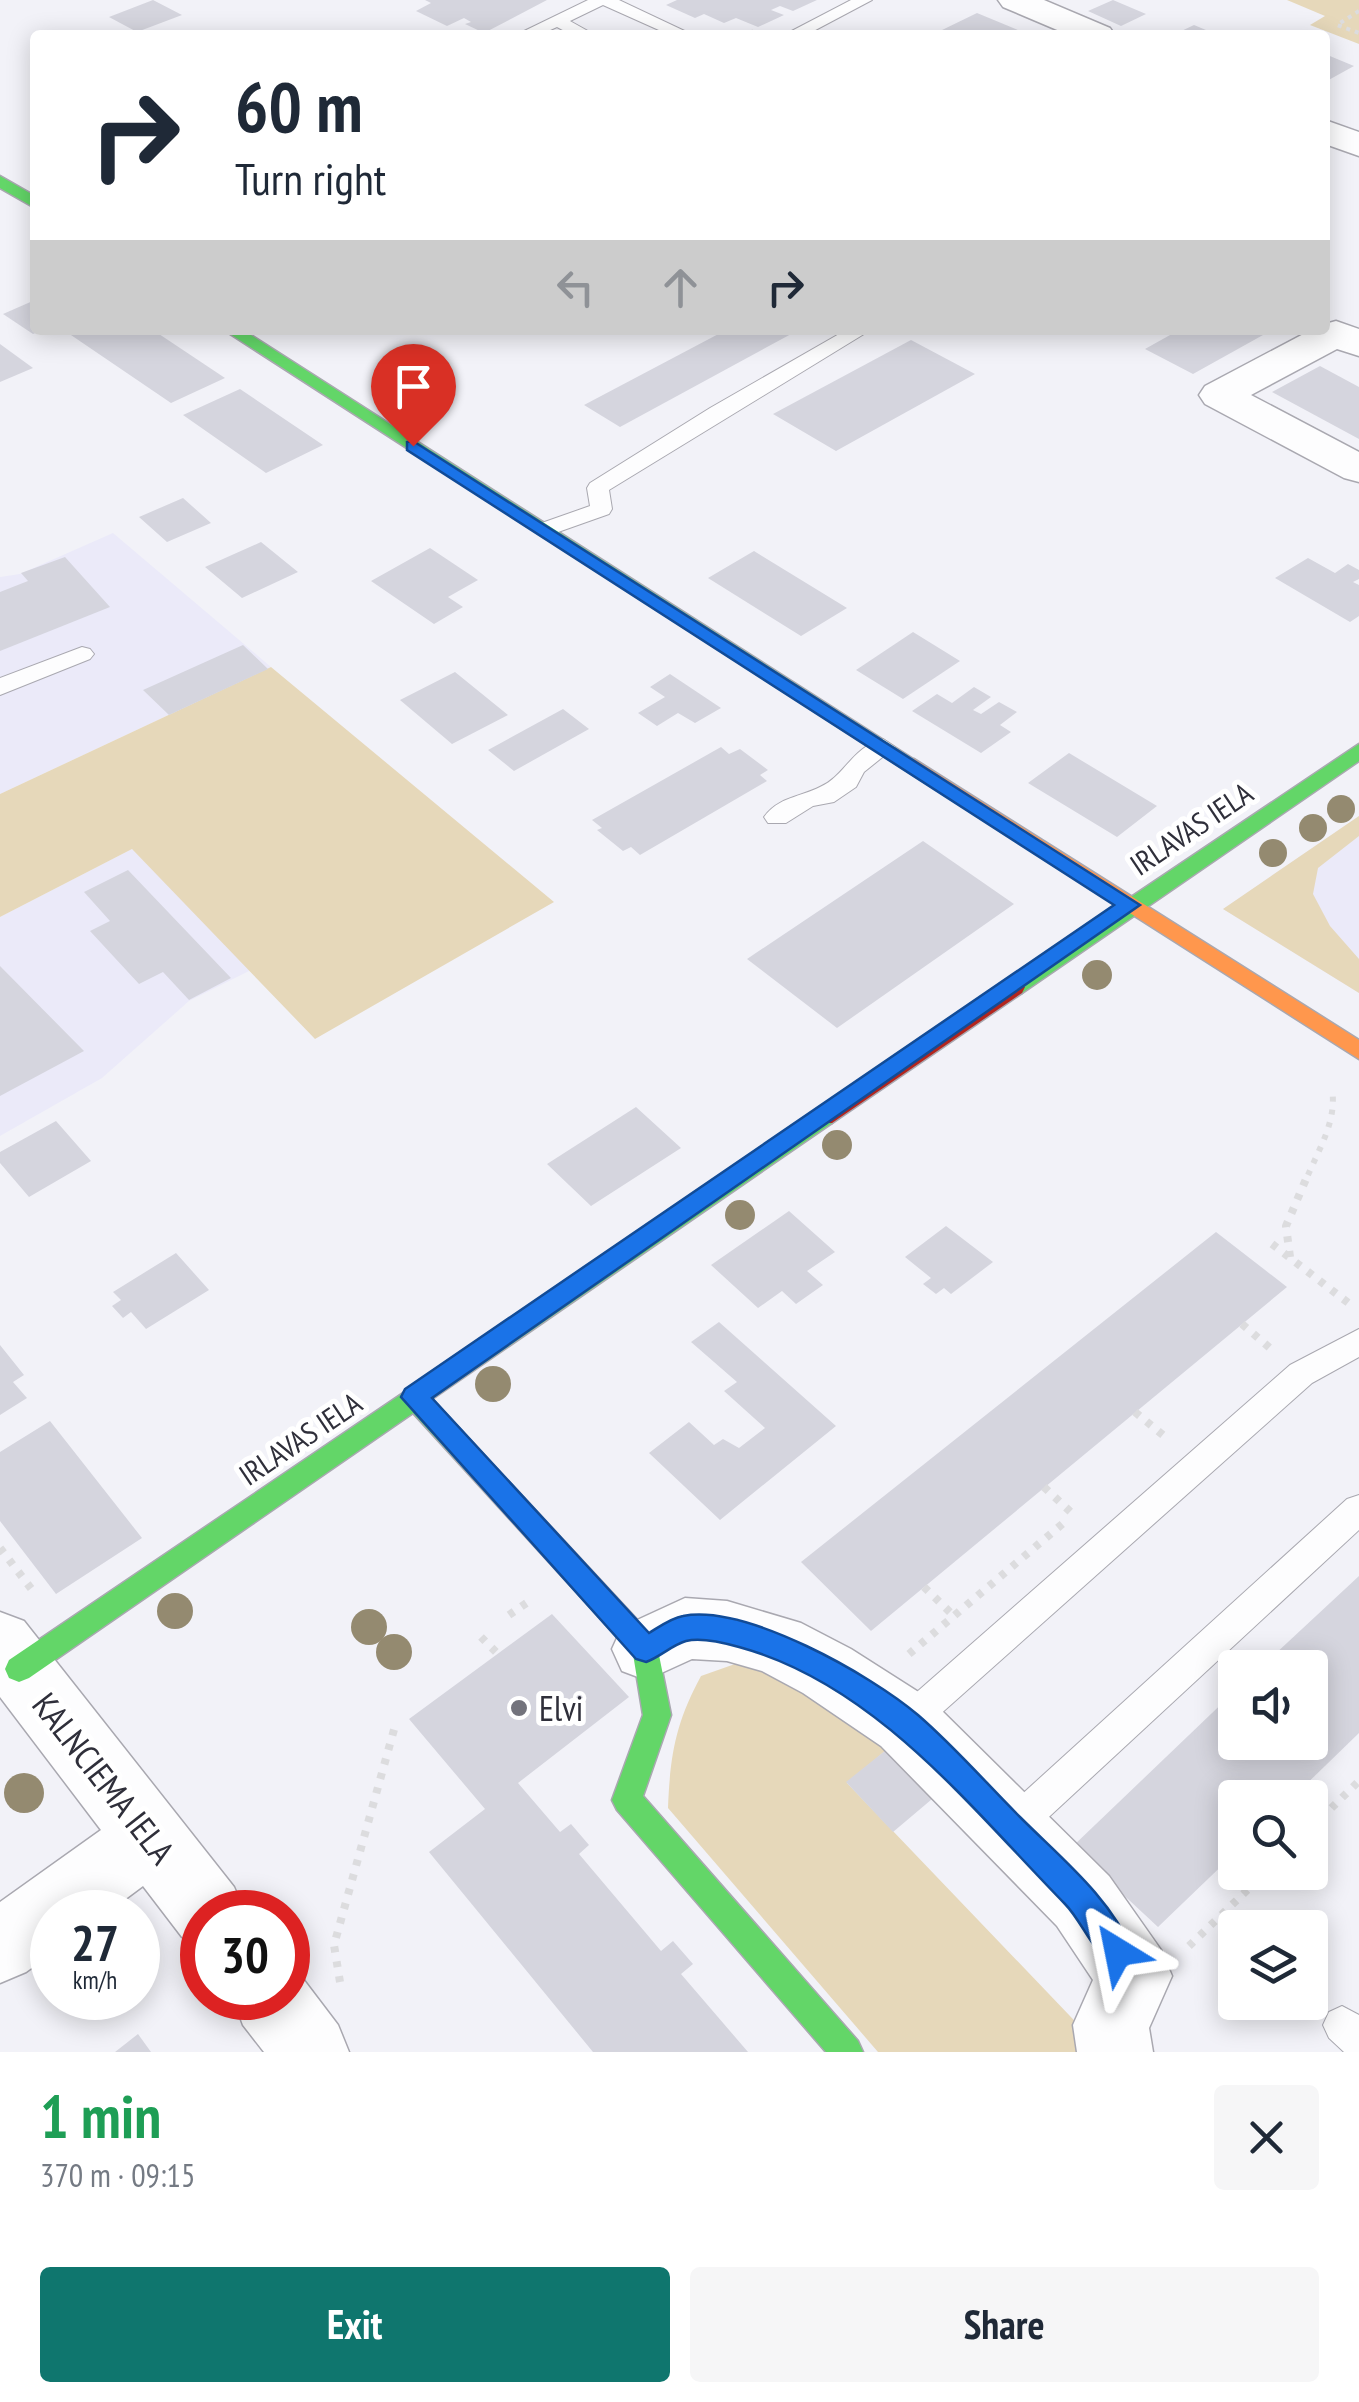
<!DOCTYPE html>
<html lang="en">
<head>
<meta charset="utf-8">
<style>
	:root { --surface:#fff; --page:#f6f6f7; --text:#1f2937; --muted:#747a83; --accent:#0f766e }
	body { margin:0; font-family:"PT Sans Narrow",sans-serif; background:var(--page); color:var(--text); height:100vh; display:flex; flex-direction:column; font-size:38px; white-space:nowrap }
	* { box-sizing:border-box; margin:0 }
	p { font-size:32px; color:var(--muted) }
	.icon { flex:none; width:55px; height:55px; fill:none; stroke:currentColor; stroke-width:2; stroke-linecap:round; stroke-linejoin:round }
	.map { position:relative; height:2052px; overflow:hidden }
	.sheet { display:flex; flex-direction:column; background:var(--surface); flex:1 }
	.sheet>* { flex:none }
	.guide { position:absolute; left:30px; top:30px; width:1300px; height:305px; border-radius:10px; box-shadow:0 5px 25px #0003; background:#fff; color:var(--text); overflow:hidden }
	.tools { position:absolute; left:1218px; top:1650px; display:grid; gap:20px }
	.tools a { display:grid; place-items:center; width:110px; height:110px; border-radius:10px; background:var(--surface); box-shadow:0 5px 25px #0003; font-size:50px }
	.speed { position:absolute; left:30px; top:1890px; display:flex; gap:20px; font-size:50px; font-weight:700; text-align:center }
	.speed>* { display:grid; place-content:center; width:130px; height:130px; border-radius:50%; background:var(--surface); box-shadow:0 5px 25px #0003; line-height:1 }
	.speed small { font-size:25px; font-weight:400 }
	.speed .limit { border:15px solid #d22; background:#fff; color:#111 }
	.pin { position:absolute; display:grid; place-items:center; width:85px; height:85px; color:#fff; margin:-102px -42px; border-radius:50% 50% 50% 0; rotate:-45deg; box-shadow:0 0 10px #0007 }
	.pin .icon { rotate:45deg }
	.me { position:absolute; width:110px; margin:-55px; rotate:325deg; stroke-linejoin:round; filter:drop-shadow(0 0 8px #0008) }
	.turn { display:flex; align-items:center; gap:35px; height:210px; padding:0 40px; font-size:45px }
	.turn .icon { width:130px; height:130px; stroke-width:2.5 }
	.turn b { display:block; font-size:70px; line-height:85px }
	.lanes { display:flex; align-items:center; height:95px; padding:0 40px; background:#0003; justify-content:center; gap:50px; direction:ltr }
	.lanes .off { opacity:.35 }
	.round { display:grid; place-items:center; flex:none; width:105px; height:105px; border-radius:10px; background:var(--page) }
	.head { display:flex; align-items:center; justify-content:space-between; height:170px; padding:0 40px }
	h1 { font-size:60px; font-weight:600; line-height:75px; color:#1e9e55 }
	.primary-button { display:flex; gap:20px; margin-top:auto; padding:20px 40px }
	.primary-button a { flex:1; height:115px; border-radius:10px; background:var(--accent); color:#fff; font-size:40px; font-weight:600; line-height:115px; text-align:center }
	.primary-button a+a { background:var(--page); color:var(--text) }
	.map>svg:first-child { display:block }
	.built { fill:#ebeaf9 }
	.green { fill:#e6d8ba }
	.building { fill:#d5d5de }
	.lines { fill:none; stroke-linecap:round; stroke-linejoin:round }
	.lane-casing { stroke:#a9a8b0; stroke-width:2 }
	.street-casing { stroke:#a9a8b0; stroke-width:3 }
	.fast-casing { stroke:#a9a8b0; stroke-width:3 }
	.slow-casing { stroke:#a9a8b0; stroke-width:3 }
	.jam-casing { stroke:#a9a8b0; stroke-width:3 }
	.path-far2 { stroke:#dcdcde; stroke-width:4; stroke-dasharray:4 5; stroke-linecap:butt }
	.path-far1 { stroke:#dcdcde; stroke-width:6; stroke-dasharray:5 8; stroke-linecap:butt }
	.path { stroke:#dcdcde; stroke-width:8; stroke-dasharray:6 9; stroke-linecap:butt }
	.lane { fill:#fdfdfe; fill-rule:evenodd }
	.street { fill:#fdfdfe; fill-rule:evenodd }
	.fast { fill:#63d668; fill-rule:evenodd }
	.slow { fill:#ff974d; fill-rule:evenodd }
	.jam { fill:#b3261e; fill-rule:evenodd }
	.tree { fill:#948a70 }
	.route { fill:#1a73e8; stroke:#114b97; stroke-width:2.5 }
	.poi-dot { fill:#73737c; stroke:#fff; stroke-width:4 }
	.labels { text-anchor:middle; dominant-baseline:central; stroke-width:10; stroke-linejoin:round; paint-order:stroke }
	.street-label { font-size:30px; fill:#2f2f3a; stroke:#fff }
	.near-poi-label { font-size:35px; fill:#2f2f3a; stroke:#fff; text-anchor:start }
	.near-street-label { font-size:35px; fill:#2f2f3a; stroke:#fff }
</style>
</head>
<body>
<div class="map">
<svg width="1359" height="2052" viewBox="0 0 1359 2052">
	<rect width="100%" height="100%" fill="#f2f2f8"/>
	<path class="built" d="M113,533L271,667L0,794V577L20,574Z
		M1359,816V993L1223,909Z
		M132,849L251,970L189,1001L102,1078L0,1136V917Z"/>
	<path class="green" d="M1287,0H1359V44L1310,25L1325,16Z
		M271,667L554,902L315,1039L132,849L0,917V794Z
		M1359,816V836L1318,868L1313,894L1330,926L1359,959V993L1223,909Z
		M735,1664L772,1668L891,1746L847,1783L1091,2038L1092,2052H878L668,1808C670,1755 676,1722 701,1676Z"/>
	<path class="building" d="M153,0L182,15L137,32L109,17Z
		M425,0H547L484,33L465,24L471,22L464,18L447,26L416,11L431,3Z
		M677,0H817L793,11L780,6L771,10L784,15L758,27L736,18L724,23L704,14L695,18L666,5Z
		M1113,0L1146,14L1121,26L1088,11Z
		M977,13L1030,35H949L940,31Z
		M1194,25L1218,35H1173Z
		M1325,54L1354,66L1325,82Z
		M35,300V330H42L33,334L3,314Z
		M76,330H153L225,378L171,403L68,333Z
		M726,330L793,333L620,427L584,405Z
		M1179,330H1272L1193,374L1145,349Z
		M911,340L975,374L836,451L773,414Z
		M0,344L33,368L0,382Z
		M1320,366L1359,387V439L1272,392Z
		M240,389L323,445L266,473L183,415Z
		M183,498L211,523L167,542L139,517Z
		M261,542L298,572L242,598L205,567Z
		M430,548L478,580L448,597L463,607L434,624L371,581Z
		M754,551L847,608L801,636L708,578Z
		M65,557L110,607L0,651V592L28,581L21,573Z
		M1308,558L1335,573L1348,564L1359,570V579L1353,582L1359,585V616L1350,622L1275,578Z
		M913,632L960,661L903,699L856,670Z
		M243,645L268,669L169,715L143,690Z
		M455,672L508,715L452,744L400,700Z
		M670,674L721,708L695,723L678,713L657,726L638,713L665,697L650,687Z
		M974,687L991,697L973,710L981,714L999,702L1017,712L1000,725L1011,732L981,753L912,711L937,694L952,703Z
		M563,709L589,729L514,771L488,750Z
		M721,747L729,754L740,749L768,770L760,775L767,781L640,855L631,847L623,851L597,830L602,828L592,820Z
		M1069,753L1157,806L1117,837L1028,783Z
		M923,841L1014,904L837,1028L747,959Z
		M128,870L231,978L189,1000L163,972L139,984L90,931L110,921L84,892Z
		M0,966L84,1051L0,1096Z
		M636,1107L681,1148L591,1206L547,1164Z
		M56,1121L91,1161L29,1197L0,1163V1152Z
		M789,1211L835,1252L807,1271L823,1285L796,1304L782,1291L758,1308L711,1265Z
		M946,1226L993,1262L951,1294L944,1288L936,1294L923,1284L931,1278L905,1257Z
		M1216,1232L1287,1287L871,1631L801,1562Z
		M176,1253L209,1290L146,1329L131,1312L123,1318L112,1306L121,1300L113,1292Z
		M719,1322L836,1426L720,1520L649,1453L689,1422L714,1445L723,1439L739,1448L765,1428L724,1391L737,1382L691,1342Z
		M0,1345L24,1375L13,1382L27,1398L0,1415Z
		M50,1421L142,1538L56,1594L0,1521V1452Z
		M1359,1576V1733L1292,1798H1235V1853L1158,1927L1072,1847L1235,1691V1742H1310V1668H1260Z
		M552,1614L629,1697L518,1783L560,1832L571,1824L589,1845L579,1854L661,1951L673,1941L693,1964L681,1974L748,2052H593L429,1852L485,1809L409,1719Z
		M891,1746L938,1794L893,1832L846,1782Z
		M138,2034L151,2052H115Z"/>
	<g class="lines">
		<g class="lane-casing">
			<path id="lane" d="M588,0H619L693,35H670L603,5L570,21L595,35H572L557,27L539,35H516Z
				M851,0H872L806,35H784Z
				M846,330H861L864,334L609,490L612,509L609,514L544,537L533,530L536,525L590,506L587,488L590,483L710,408Z
				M82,647L90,649L94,654L90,659L0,695V678Z
				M883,739L895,747L864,772L856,787L834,802L813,806L786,823H768L764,817C778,797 801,797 820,787C845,776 852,747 883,739Z
				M1359,1329V1357L1312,1383L918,1734L906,1739L894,1734L889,1723L894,1712L1290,1365Z
				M1359,1495V1530L1024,1840L1011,1845L998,1840L993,1828L998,1816L1347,1499Z
				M1342,2006L1359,2015V2052H1344L1329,2038L1323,2025L1329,2012Z"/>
		</g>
		<g class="street-casing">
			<path id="street" d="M998,0H1044L1110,28L1115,35H1069L1003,7Z
				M1325,120L1359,132V156L1325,144Z
				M1336,321L1359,329V356L1337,349L1251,395L1359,452V482L1344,478L1205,404L1199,395L1205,386L1311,330H1325V324Z
				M685,1598L727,1601L801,1623L851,1649L931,1700L1109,1876L1161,1950L1172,1976L1149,2028L1153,2052H1077L1073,2025L1093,1980L1057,1926L881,1746L803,1693L762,1671L727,1661L692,1659L646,1680L622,1671L612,1649L622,1627Z
				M0,1612L24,1621L234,1887L245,1912H202V1946L182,1937L143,1886L108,1912H52V1953L26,1972L0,1983V1902L101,1830L0,1697Z
				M288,1968L297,1971L338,2025L349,2052H264L243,2025L233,1998H288Z"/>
		</g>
		<g class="fast-casing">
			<path id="fast" d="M0,176L35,196V208L0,188Z
				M224,330H243L924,766L914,773L907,771Z
				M1359,744V761L1022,993H1006L1003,987L1006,981Z
				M824,1108L832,1111L836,1117L832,1123L432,1399L656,1640L671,1715L643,1796L858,2041L863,2052H826L617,1810L612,1800L643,1715L633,1654L413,1413L29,1678L19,1682L9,1678L5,1669L9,1660Z"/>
		</g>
		<g class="slow-casing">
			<path id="slow" d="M914,759L1359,1040V1059L907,771L904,766Z"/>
		</g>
		<g class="jam-casing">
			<path id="jam" d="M1014,979L1025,987L1022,993L832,1123H816L812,1117L816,1111Z"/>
		</g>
		<path class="path-far2" d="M1359,11L1337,25L1359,33
			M741,35L758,30"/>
		<path class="path-far1" d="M1308,1175C1320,1147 1337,1120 1332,1089"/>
		<path class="path" d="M1272,1244L1351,1305
			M1290,1257L1286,1226L1309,1172
			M1242,1324L1271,1349
			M1135,1412L1169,1440
			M1044,1487L1076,1517
			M0,1548L33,1591
			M924,1587L955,1617
			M509,1615L528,1602
			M481,1637L498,1654
			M909,1654L1067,1520
			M1310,1829L1359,1781
			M1189,1946L1266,1872
			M340,1982L334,1945L395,1726"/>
		<use href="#lane" class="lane"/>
		<use href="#street" class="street"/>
		<use href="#fast" class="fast"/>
		<use href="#slow" class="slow"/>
		<use href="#jam" class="jam"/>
	</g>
	<g class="tree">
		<circle cx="1341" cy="809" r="14"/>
		<circle cx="1313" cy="828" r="14"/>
		<circle cx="1273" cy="853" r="14"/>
		<circle cx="1097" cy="975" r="15"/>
		<circle cx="837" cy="1145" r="15"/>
		<circle cx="740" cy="1215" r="15"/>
		<circle cx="493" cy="1384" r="18"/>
		<circle cx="175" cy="1611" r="18"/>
		<circle cx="369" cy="1627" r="18"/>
		<circle cx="394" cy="1652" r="18"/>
		<circle cx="24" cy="1793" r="20"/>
	</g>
	<path class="route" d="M413,441L1140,905L432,1398L649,1633C659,1627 671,1618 683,1616C746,1604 871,1675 918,1715C954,1746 987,1784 1021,1818C1061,1858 1111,1898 1133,1952L1129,1962L1118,1967C1094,1957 1083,1922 1065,1904C970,1807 875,1684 739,1647C725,1643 701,1637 686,1641C672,1645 660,1657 646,1662L636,1659L401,1397L405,1389L1114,905L407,450V442Z"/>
	<circle class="poi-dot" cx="519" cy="1708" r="10"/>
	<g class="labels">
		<g class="street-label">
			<text transform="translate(1191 828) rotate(-34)">IRLAVAS IELA</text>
			<text transform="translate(300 1438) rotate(-34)">IRLAVAS IELA</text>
		</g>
		<g class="near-poi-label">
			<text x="539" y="1708">Elvi</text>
		</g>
		<g class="near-street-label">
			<text transform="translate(104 1778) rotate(52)">KALNCIEMA IELA</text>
		</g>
	</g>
</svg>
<div class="tools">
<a><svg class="icon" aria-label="sound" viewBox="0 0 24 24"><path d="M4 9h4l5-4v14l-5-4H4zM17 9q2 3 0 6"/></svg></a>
<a><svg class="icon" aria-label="search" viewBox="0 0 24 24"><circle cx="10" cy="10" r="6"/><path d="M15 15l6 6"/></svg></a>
<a><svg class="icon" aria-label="layers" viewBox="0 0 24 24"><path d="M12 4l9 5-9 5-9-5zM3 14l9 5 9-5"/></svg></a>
</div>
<div class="speed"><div>27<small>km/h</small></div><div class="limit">30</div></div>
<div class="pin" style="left:413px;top:446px;background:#d93025"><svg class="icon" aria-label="arrive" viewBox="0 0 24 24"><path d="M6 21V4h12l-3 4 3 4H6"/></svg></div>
<svg class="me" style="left:1118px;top:1952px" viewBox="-20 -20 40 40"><path d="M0-17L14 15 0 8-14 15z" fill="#1a73e8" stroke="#fff" stroke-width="4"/></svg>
<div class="guide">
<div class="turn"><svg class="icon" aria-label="right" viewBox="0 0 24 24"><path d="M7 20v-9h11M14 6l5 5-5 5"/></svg><div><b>60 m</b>Turn right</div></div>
<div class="lanes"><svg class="icon off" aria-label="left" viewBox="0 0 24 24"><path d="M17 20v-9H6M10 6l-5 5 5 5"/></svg><svg class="icon off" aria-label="ahead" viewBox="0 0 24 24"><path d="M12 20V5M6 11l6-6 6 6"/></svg><svg class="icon" aria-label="right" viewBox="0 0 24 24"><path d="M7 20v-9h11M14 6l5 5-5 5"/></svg></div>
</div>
</div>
<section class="sheet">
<div class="head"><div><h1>1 min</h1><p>370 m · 09:15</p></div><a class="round"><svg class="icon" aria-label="close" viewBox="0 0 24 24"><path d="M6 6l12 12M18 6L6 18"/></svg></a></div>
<div class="primary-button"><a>Exit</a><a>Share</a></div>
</section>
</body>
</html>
